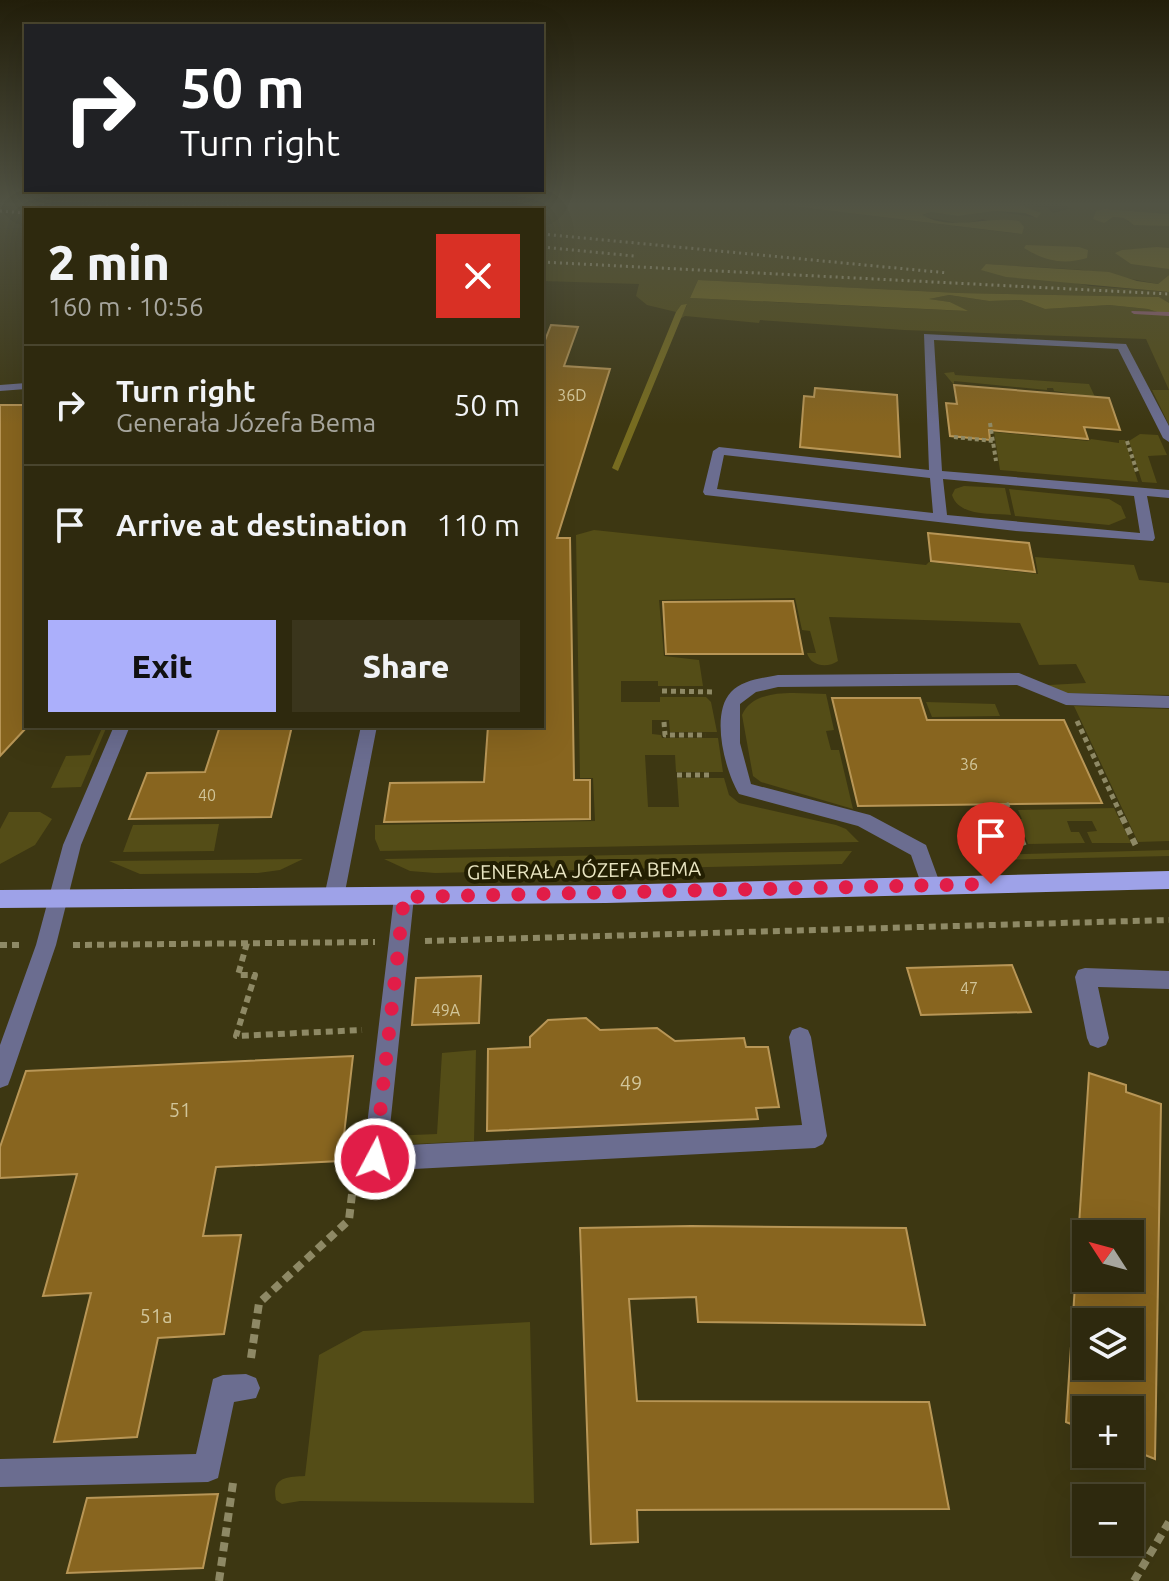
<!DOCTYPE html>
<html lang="en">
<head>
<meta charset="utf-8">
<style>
	:root { --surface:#2e290e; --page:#3a351c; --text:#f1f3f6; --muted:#a7a69e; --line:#49452e; --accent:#abaffb }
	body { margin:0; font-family:Ubuntu,sans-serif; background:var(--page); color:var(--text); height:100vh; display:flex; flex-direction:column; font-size:30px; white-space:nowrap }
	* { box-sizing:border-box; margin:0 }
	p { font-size:26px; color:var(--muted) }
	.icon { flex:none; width:44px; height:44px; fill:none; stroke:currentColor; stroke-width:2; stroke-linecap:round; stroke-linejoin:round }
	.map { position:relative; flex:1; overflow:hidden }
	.sheet { position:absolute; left:24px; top:208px; width:520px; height:520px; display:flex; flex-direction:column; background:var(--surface); border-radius:0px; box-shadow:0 8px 32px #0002,0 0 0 2px var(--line) }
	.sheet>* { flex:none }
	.banner { position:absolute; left:24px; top:24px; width:520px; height:168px; border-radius:0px; box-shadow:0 8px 32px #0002,0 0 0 2px var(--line); background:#202124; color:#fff; overflow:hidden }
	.needle { width:52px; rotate:306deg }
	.fabs { position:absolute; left:1072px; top:1220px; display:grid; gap:16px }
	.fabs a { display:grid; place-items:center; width:72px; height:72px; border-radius:0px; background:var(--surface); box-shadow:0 8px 32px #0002,0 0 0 2px var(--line); font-size:40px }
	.pin { position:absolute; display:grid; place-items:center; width:68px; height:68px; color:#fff; margin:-82px -34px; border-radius:50% 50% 50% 0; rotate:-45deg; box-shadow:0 0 8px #0007 }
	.pin .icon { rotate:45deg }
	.me { position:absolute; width:88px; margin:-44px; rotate:6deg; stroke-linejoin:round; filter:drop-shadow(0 0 6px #0008) }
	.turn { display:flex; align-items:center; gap:28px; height:168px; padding:0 24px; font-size:36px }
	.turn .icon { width:104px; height:104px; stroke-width:2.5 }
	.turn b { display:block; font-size:56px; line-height:68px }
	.round { display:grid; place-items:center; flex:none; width:84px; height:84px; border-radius:0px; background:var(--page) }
	.summary { display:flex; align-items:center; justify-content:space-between; height:136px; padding:0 24px }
	h1 { font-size:48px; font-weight:800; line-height:60px }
	.primary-button { display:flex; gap:16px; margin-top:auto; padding:16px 24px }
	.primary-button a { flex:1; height:92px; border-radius:0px; background:var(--accent); color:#111; font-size:32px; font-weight:800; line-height:92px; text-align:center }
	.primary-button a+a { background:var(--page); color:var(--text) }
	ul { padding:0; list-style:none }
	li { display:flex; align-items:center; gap:24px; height:120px; padding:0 24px; border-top:2px solid var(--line) }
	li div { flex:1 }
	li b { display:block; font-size:30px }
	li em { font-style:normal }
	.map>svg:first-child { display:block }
	.green { fill:#544d17 }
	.forest { fill:#776c20 }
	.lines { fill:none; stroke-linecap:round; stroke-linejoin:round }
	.stream { fill:#96627b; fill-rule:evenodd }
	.building { fill:#88651f; stroke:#b89656; stroke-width:2; fill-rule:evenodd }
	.path-far3 { stroke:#8e8965; stroke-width:4; stroke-dasharray:4 3; stroke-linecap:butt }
	.path-far2 { stroke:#8e8965; stroke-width:5; stroke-dasharray:5 4; stroke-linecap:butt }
	.path-far1 { stroke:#8e8965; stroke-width:6; stroke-dasharray:7 5; stroke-linecap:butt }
	.path { stroke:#8e8965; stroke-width:8; stroke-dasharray:9 6; stroke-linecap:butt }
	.lane { fill:#6b6d90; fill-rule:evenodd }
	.primary { fill:#9ea2e8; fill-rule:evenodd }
	.rail { stroke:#bab592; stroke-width:3; stroke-dasharray:2 4; stroke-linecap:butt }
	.route { stroke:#e11d48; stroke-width:14; stroke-dasharray:0 25.2 }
	.labels { text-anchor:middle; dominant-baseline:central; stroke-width:8; stroke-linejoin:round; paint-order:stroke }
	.number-label { font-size:16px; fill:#d1c599 }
	.street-label { font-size:20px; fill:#e9e5c2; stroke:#231f02 }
	.near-number-label { font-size:20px; fill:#d1c599 }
</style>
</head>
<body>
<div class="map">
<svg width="1169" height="1581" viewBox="0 0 1169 1581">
	<rect width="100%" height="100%" fill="#3d3712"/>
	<path class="green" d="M1,204H775L1021,234L983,219L963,224L921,216L931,212L958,216L995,211L1033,217L1040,212L1016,205L1018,204L1048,208L1053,213L1072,208L1060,204H1164L1169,205V214L1105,209L1113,217L1125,218L1128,222L1169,226V248L1122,250L1169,269V275L1158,284L1083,270L986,264L1090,286L1169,292V303L1158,297L959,293L698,280L690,298L966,311L950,302L928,299L949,295L989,301L1021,300L1045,309L1109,305L1148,309L1169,316V425L1152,390H1169L1146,339L904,330L760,320L759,323L685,316L680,319L687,305H681L676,312L647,305L636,296L639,284L542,281V210H116L84,207L63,210Z
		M954,372L955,375L1089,384L1095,397L1054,391L1053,388H1047V390L954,381V385L944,373Z
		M994,432L1089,441L1091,439L1119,443V440H1125L1138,482L1000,470Z
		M1140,434L1158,435L1167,455L1148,456L1157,483L1142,482L1129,441Z
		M964,486L1005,488L1011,515C992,513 959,517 952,495L955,489Z
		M1009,489L1109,499L1121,506L1126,518L1109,525L1015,516Z
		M594,530L926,565L929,562L1038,574L1035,557L1134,565L1139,580L1169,583V695L1062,693L1051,689L1049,685L1086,683L1076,664L1039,665L1020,623L829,617L838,661C828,668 811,667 807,653H816L810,631L802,630L795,598L659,600L664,656L699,660L703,686H658V681H621V702H660V697H706L711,702L717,732H670L669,720H652V734L661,735L662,738H718L723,772H676L675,755H645L648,807H679L677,778H724L729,795L739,803L836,825L846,829L859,842L380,851L375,839V825L595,821L593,778H580L576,535Z
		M826,694L834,730L826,731L831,750H839L853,809L761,782L753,776L742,715C755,686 800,694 826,694Z
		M926,702L995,704L1000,716L932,717Z
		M1074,706L1169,709V841L1138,842Z
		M103,726H107L81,787L51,788L66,756L90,755Z
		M1114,808L1131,843H1092L1087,832L1097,831L1092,821H1067L1071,832H1079L1085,843L1028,844L1018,819H1022L1018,810Z
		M9,812H40L52,819L35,845L0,864V829Z
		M999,813L1001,819H1007L1017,845L985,846L973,814Z
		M219,824L214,851L123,852L133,825Z
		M1169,850V856L997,860L989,855Z
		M852,851L842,864L435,873L410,871L384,859Z
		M303,859L280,870L258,873L140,874L109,861Z
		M476,1050L474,1141L394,1145L389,1136L437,1134L442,1053Z
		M530,1322L534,1503L300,1501L282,1504L276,1500C271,1477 287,1477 305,1476L319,1355L363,1331Z"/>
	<path class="forest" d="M775,204H1018L1041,213L1037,218L1025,213L995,211L958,216L931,212L922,215C953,232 987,215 1019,221L1024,227L1022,234Z
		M1105,209L1169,214V226L1134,225L1124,218L1113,217L1104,223L1093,219L1096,211Z
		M1026,245L1079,247L1088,250L1087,258C1063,265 1045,261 1024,248Z
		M1157,247L1169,248V269L1131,264L1115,253L1122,250Z
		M986,264L1109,272L1137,281L1158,284L1169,275V292L1006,277L981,270Z
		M698,280L959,293L1159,297L1169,303V316L1148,309L1109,305L1045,309L1021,300L989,301L949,295L929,299L950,302L968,311L690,298Z
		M687,304L618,471L612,468L676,312L681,305Z"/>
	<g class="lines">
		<path class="stream" d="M1132,311L1169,312V316L1134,314L1131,312Z"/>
	</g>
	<path class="building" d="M551,325L578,327L564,366L610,369L557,538H570L574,780H590V819L384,822L390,783L484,782L488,726H542V348Z
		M954,385L1109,398L1120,430L1084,427L1088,439L989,430L990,440L950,436L946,403L957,404Z
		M815,388L897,395L900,457L800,447L804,396L814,397Z
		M0,405H26V728L0,756Z
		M928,533L1029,543L1035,572L931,561Z
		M793,601L803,654H666L663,602Z
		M832,698H920L927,720H1064L1102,803L858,806Z
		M220,726H292L271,817L129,819L147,773L205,772Z
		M1012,965L1031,1012L921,1015L907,968Z
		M481,976L479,1023L412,1025L416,978Z
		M586,1018L600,1030L657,1028L675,1041L744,1038L746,1047H768L779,1107L756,1108L758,1119L487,1131L488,1049L530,1047V1037L548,1020Z
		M353,1056L341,1161L216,1167L203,1236L241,1235L224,1334L158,1338L137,1437L54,1442L91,1293L43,1296L77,1174L0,1178V1147L26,1071Z
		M1089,1073L1126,1085V1092L1161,1104L1155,1459L1130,1449V1410H1086V1430L1066,1422ZM1086,1234H1130V1278H1086ZM1086,1322H1130V1366H1086Z
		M691,1226L906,1228L925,1325L698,1322L696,1297L629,1299L637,1401L929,1402L949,1509L637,1510L638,1542L591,1544L580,1228Z
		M218,1494L203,1568L67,1573L87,1498Z"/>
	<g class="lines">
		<path class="path-far3" d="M990,423L996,461
			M954,437L993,441
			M1127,441L1137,472"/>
		<path class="path-far2" d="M662,691L715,692
			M1077,721L1123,819
			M664,722L665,735H706
			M677,775H712
			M1006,803L1013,819"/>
		<path class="path-far1" d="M1012,817L1025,849
			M1122,817L1136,846
			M425,941L1169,920
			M247,943L238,975H255L236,1036L362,1030
			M0,945H19
			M73,945L375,942"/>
		<path class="path" d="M251,1358L259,1303L349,1220L354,1177
			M219,1581L233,1483
			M1134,1581L1169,1522"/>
		<path class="lane" d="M924,334L1126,344L1169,426V442L1163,438L1118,349L934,340L942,471L1169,490V498L1147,496L1155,538L1153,541L1016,531L705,495L703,492L713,451L719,447L929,470ZM724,455L930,478L933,513L717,489ZM943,479L1134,496L1140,533L947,515Z
			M26,383V389L0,391V385Z
			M1019,673L1068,693L1169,696V708L1066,705L1017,685L778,687L756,692L740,704V743L751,784L870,815L926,845L941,886L938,892L931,894L924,892L911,855L858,826L739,794C725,771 710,714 731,692C742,680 763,678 778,675Z
			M114,726H130L81,845L56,945L11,1077L8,1085L0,1088V1045L36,945L63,845Z
			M361,726H377L344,897L341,903L334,905L327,903L324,897Z
			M404,889L411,891L414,897L388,1146L802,1125L789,1037L792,1030L800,1027L808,1030L811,1037L827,1136L823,1144L815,1148L375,1171L367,1167L363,1159L394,897L397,891Z
			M1085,968L1169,971V989L1098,987L1109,1038L1106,1045L1098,1048L1090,1045L1087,1038L1075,977L1078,970Z
			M246,1374L256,1378L260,1388L256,1398L234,1402L218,1478L208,1482L0,1487V1459L196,1454L213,1379L223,1375Z"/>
		<path class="primary" d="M1169,871V889L606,903L0,908V890L606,885Z"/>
		<path class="rail" d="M24,204L87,210
			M82,204L138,209
			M128,204L185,209
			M176,204L233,209
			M221,204L286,210
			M0,211L26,213
			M542,234L948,273
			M542,247L634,256
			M542,262L1169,294"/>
	</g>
	<linearGradient id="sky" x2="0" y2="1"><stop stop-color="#221e0a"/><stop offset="0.48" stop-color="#515344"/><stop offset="1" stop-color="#515344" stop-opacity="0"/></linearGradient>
	<rect width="1169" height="425" fill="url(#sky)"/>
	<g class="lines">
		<path class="route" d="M375,1159L404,897L991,884"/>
	</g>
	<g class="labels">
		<g class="number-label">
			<text x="572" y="395">36D</text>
			<text x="969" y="764">36</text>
			<text x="207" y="795">40</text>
			<text x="969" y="988">47</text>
			<text x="446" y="1010">49A</text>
		</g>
		<g class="street-label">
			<text transform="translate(584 870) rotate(-1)">GENERAŁA JÓZEFA BEMA</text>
		</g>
		<g class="near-number-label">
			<text x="631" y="1082">49</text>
			<text x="180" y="1109">51</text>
			<text x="156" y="1315">51a</text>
		</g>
	</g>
</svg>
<div class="fabs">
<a><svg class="needle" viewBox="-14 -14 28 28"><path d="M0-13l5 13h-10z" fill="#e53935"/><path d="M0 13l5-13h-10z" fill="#a7a69e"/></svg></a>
<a><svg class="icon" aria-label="layers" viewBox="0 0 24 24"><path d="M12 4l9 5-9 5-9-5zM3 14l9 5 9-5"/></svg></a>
<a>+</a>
<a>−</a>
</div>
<div class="pin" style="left:991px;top:884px;background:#d93025"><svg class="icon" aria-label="arrive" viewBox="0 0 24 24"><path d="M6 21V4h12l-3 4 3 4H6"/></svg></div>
<svg class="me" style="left:375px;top:1159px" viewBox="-20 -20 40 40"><circle r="17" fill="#e11d48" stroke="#fff" stroke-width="3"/><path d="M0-11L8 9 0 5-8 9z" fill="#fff"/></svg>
<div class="banner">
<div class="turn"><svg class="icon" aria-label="right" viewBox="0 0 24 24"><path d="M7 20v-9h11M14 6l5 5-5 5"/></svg><div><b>50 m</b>Turn right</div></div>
</div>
<section class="sheet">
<div class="summary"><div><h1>2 min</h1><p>160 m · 10:56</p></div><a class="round" style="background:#d93025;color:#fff"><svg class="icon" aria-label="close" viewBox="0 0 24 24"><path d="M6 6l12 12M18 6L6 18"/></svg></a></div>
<ul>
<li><svg class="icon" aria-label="right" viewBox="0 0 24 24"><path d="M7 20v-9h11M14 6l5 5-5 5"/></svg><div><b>Turn right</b><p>Generała Józefa Bema</p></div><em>50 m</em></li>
<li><svg class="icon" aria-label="arrive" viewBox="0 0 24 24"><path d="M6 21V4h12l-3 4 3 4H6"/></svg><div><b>Arrive at destination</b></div><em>110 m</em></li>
</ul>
<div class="primary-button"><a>Exit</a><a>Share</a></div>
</section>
</div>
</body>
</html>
